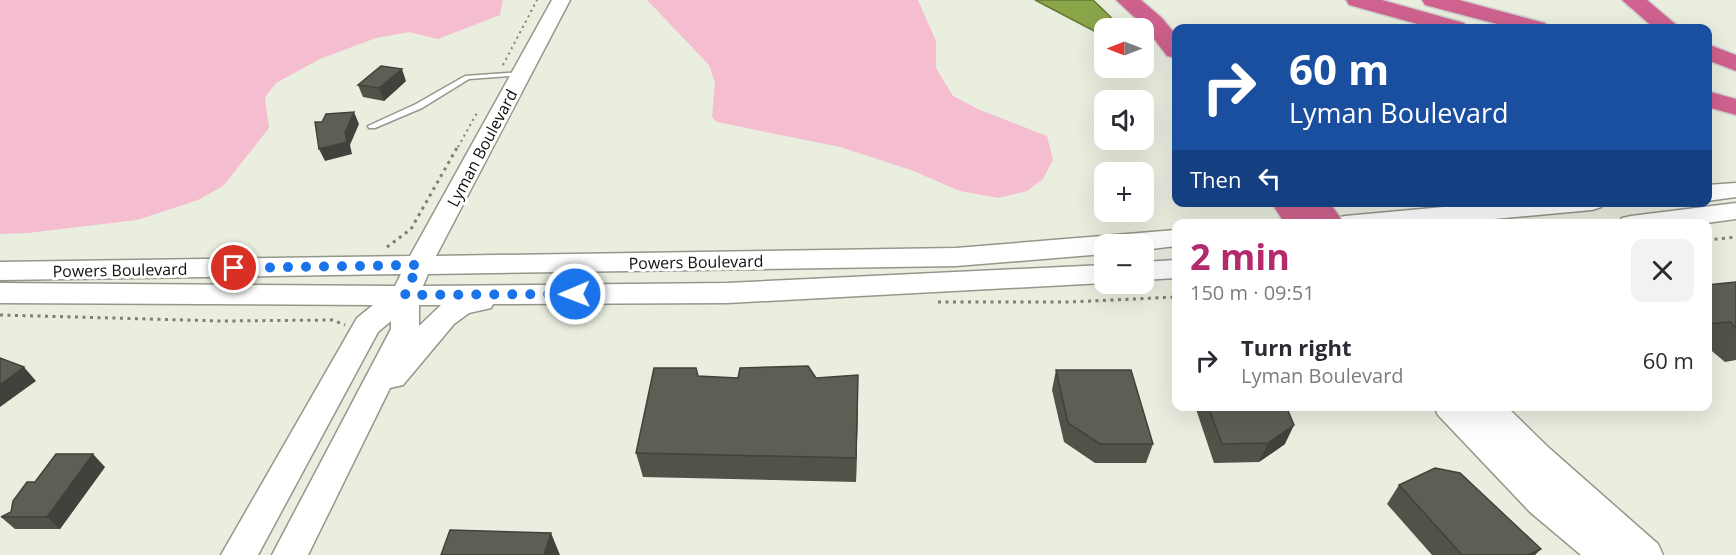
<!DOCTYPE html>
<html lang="en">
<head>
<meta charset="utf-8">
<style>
	:root { --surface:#fff; --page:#f2f2f3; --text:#2b2b33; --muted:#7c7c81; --accent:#b32b6c }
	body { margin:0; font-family:"Open Sans",sans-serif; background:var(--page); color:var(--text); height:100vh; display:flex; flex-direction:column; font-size:22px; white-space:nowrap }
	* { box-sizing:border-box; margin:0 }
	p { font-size:20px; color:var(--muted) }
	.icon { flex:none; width:33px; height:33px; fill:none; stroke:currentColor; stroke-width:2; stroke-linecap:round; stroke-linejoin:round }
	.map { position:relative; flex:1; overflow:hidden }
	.panel { position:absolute; left:1172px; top:219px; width:540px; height:192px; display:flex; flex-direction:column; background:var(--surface); border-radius:12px; box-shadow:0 6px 24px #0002 }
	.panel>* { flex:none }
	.banner { position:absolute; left:1172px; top:24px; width:540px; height:183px; border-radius:12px; box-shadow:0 6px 24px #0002; background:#1a4fa0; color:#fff; overflow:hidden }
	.needle { width:39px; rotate:270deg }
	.fabs { position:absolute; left:1094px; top:18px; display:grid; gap:12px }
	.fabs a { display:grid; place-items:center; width:60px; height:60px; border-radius:12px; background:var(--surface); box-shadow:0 6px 24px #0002; font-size:30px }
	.pin { position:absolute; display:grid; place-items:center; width:51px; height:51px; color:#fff; margin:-26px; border:3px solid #fff; border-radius:50%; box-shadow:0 2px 6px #0007 }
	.me { position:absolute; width:66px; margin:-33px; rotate:269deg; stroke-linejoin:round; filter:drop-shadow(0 0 4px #0008) }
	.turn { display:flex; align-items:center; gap:21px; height:126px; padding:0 18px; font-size:27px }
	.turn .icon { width:78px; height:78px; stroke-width:2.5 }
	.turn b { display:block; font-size:42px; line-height:51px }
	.then { display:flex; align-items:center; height:57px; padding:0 18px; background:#0003; gap:12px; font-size:22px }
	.round { display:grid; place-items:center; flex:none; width:63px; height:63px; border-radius:12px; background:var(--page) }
	.headline { display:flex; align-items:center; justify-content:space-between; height:102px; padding:0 18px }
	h1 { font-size:36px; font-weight:700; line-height:45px; color:var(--accent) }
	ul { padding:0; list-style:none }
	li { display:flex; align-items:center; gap:18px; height:78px; padding:0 18px }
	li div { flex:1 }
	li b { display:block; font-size:22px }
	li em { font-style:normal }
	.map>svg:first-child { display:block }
	.green { fill:#f5bed0 }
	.water { fill:#8ba549; stroke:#667937; stroke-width:1.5 }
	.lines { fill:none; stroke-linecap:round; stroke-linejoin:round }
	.lane-casing { stroke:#93988a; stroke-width:3 }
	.secondary-casing { stroke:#93988a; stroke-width:3 }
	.highway-casing { stroke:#cfcfce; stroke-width:3 }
	.path-far1 { stroke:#7d8076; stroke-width:2; stroke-dasharray:2 4; stroke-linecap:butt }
	.path { stroke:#7d8076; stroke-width:3; stroke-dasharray:3 4.5; stroke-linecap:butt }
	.lane { fill:#fff; fill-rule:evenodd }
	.secondary { fill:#fff; fill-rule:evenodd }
	.highway { fill:#cf628e; fill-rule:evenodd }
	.wall { fill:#4f5348 }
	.shaded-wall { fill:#40433b }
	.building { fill:#5c6054; stroke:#40433b; stroke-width:1.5 }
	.route { stroke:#1a73e8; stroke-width:10; stroke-dasharray:0 18 }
	.labels { text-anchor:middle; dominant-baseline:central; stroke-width:6; stroke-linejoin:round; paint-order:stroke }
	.street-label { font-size:16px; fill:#0f110c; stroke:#fff }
</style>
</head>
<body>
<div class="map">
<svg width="1736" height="555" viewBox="0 0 1736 555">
	<rect width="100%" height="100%" fill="#e9eedf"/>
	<path class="green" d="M0,0H503L500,15L438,39L409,32L376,38L320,59L276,83L265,97L269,128L223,186L198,200L137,220L28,233L0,234Z
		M647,0H918L936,41V68L953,96L980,110L1047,136L1053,160L1043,179L1027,191L998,198L960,191L911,170L840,147L717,122L712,117L715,83L709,65Z"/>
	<path class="water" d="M1035,0H1093L1119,25V28H1104V33L1096,32Z"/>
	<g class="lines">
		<g class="lane-casing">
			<path id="lane" d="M522,72L524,73V75L469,79L422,108L375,128H369L368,126L416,104L465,76Z"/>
		</g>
		<g class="secondary-casing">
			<path id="secondary" d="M552,0H570L436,256L956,248L1176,230V246L1143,250V244H1104V254L956,266L428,274L423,286L727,283L1104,265V283L727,303L493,304L491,308L469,313L454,324L403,385L390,388L308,555H272L391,329V321L378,332L258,555H221L357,318L373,305L0,303V283L395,286L401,274L0,280V262L410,256ZM419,305H441L419,326Z
				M1736,183V197L1707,201V185Z
				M1498,202H1604L1601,207L1592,210L1440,224H1333L1336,218L1345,216Z
				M1736,203V219L1699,224H1619L1622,218L1631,216Z
				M1176,260V278L1143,280V262Z
				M1434,406H1469L1473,410L1471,406H1506L1549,448L1658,544L1663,555H1581L1530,512L1438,415Z"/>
		</g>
		<g class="highway-casing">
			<path id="highway" d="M1116,0H1141L1162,18L1176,35V58L1167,56L1146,28Z
				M1346,0H1382L1464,23L1468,28H1432L1349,5Z
				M1422,0H1459L1545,23L1549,28H1512L1425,5Z
				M1622,0H1647L1680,28H1654Z
				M1707,44L1736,55V71L1707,60Z
				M1707,91L1736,99V115L1707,107Z
				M1271,202H1329L1345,224H1285Z"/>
		</g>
		<path class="path-far1" d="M503,65L537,0
			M458,147L477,113"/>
		<path class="path" d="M1707,240L1736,237
			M387,247L411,229L458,146
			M938,302H1070L1176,297
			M0,315L222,321L332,320L345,325"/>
		<use href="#lane" class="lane"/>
		<use href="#secondary" class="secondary"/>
		<use href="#highway" class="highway"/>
	</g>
	<path class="wall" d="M406,81L384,101L363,97L358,85Z
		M1736,282V360L1725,362L1707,347V285Z
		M1056,370L1153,444L1146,463H1095L1064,442L1052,390Z
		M698,376L738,378H816L858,399L856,482L643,477L636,453Z
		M1195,406H1286L1285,444L1259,462L1214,463Z
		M105,467L60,529H15L1,517L11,512L35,482Z
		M1399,485L1535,555H1432L1387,504Z"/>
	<path class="shaded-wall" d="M402,69L406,81L384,101L379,88Z
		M354,112L359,124L350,145L352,154L325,161L319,149L345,132Z
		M24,367L36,381L0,407V385Z
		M858,375V399L856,482V458Z
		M1294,425L1285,444L1259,462L1268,443Z
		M93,454L105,467L60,529L47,517Z
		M551,533L560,555H544Z
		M1541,549L1535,555H1528Z"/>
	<path class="building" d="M381,66L402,69L379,88L358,85Z
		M354,112L345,132L347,142L319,149L315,122H322L326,114Z
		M1736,282V328L1730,322L1707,324V285Z
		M0,358L24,367L0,385Z
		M808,366L816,378L858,375L856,458L636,453L654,368H696L698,376L738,378L740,368Z
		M1056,370H1131L1153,444H1100L1068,423Z
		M1208,406H1286L1294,425L1268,443L1222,444Z
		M56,454H93L47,517H1L11,512L13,501L27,482H35Z
		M1435,468L1460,473L1541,549L1528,555H1462L1399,485Z
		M450,530L551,533L544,555H441Z"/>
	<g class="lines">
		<path class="route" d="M234,268L418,265L405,295L575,294"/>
	</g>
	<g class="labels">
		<g class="street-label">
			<text transform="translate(482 148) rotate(-62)">Lyman Boulevard</text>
			<text transform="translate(696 262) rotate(-1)">Powers Boulevard</text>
			<text transform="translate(120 270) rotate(-1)">Powers Boulevard</text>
		</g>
	</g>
</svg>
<div class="fabs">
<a><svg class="needle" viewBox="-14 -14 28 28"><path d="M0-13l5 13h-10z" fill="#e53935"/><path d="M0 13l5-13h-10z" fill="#7c7c81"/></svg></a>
<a><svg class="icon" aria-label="sound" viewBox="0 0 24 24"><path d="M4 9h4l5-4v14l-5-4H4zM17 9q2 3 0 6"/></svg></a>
<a>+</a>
<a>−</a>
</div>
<div class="pin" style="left:234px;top:268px;background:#d93025"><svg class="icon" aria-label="arrive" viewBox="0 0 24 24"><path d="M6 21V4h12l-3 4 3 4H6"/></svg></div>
<svg class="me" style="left:575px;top:294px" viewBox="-20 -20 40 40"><circle r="17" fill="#1a73e8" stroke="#fff" stroke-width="3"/><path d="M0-11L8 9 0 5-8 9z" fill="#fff"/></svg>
<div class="banner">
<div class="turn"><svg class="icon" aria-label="right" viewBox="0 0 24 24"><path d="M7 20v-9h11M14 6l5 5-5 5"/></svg><div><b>60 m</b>Lyman Boulevard</div></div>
<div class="then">Then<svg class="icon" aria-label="left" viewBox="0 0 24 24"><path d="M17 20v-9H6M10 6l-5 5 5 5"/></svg></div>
</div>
<section class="panel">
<div class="headline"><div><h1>2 min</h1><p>150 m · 09:51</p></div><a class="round"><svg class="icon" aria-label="close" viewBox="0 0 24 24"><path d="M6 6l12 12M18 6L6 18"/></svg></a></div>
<ul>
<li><svg class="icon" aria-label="right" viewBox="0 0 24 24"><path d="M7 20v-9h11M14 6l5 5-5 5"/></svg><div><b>Turn right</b><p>Lyman Boulevard</p></div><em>60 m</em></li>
</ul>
</section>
</div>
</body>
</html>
